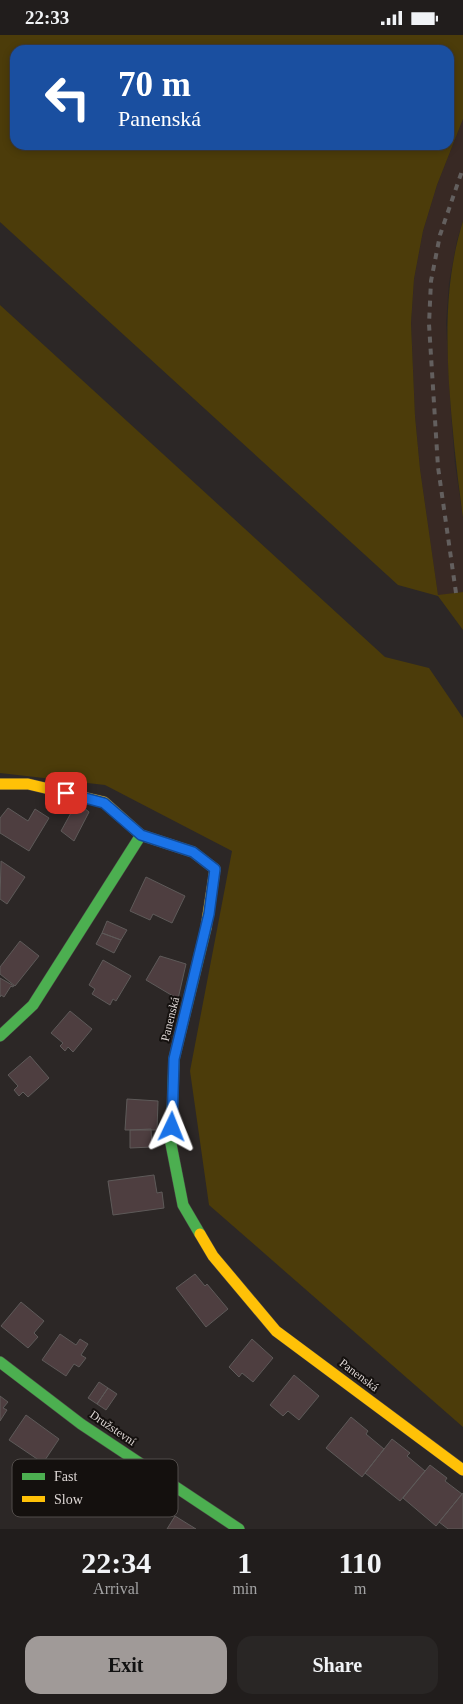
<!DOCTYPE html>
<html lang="en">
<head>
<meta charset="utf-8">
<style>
	:root { --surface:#211d1c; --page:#292625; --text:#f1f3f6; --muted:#a2a2a3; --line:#3e3b3b; --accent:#a09a98 }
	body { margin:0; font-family:"Times New Roman",serif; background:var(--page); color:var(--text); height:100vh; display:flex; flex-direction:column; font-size:19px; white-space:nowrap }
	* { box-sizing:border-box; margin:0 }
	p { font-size:16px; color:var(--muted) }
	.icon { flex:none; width:28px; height:28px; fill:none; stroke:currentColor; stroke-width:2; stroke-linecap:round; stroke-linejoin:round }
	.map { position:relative; height:1494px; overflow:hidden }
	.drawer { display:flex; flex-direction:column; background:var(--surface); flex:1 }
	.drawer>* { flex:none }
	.top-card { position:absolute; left:10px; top:10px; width:444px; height:105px; border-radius:15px; box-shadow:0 2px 8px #0003,0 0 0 1px var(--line); background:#1a4fa0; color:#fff; overflow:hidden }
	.pin { position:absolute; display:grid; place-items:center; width:42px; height:42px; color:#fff; margin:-21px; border-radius:10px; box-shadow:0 2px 8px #0006 }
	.me { position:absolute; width:55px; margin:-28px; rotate:2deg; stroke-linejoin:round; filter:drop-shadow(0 0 4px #0008) }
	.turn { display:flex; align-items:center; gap:18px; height:105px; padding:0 25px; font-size:22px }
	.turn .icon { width:65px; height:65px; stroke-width:2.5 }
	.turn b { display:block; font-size:35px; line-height:42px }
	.eta { display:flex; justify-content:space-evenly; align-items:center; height:85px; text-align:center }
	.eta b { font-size:30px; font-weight:700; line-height:35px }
	.cta { display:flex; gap:10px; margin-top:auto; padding:10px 25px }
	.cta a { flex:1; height:58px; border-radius:15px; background:var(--accent); color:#111; font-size:20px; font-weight:700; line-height:58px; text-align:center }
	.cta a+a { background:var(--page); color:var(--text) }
	.status { display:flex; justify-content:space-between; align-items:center; height:35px; padding:0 25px; background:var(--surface); direction:ltr }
	.status svg { height:14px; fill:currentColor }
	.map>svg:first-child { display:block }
	.built { fill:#382924 }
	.green { fill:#4c3c0a; fill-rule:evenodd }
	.building { fill:#4e3e40; stroke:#5e5a59 }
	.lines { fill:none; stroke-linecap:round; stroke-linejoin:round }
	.fast-casing { stroke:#494443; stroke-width:12 }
	.slow-casing { stroke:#494443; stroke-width:12 }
	.fast { stroke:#4caf50; stroke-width:11 }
	.slow { stroke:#ffc107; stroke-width:11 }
	.rail { stroke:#635f5e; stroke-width:4; stroke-dasharray:6 6; stroke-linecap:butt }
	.route-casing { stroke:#114b97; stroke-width:12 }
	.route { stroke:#1a73e8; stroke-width:9 }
	.labels { text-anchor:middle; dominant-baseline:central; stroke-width:4; stroke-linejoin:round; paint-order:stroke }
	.street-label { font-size:12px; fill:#dfd8d6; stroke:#14100e }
	.key { fill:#14100e; stroke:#514c4a; stroke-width:1 }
	.key-label { font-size:14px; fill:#dfd8d6 }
</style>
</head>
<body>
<div class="status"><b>22:33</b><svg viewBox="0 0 49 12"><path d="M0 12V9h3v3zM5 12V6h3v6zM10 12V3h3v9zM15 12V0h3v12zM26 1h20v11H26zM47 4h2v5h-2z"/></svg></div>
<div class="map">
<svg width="463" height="1494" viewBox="0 0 463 1494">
	<rect width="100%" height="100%" fill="#2c2726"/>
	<path class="built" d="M463,84V186L457,205L449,248L446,288L451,379L455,429L463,483V557L438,561L420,434L415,381L411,288L414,244L423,196L437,150Z"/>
	<path class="green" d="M0,0H463V84L437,150L423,196L414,244L411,288L415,381L420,434L438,560L463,557V595L438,561L398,550L0,187ZM15,15H449V110H15Z
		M463,186V483C457,439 452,394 449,349C446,293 446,241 463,186Z
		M0,270L385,622L429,633L463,683V1392L209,1170L190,1036L232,816L105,750L0,738Z"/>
	<path class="building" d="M77,767L89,777L74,806L61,796Z
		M8,773L28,786L35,774L49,783L29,816L0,798V783Z
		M1,826L25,842L7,869L0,864Z
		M146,842L185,861L172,888L153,879L150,885L130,876Z
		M107,886L127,895L121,905L102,898Z
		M102,898L121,905L114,918L96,909Z
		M20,906L39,921L15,951L0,939V932Z
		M160,921L186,929L178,964L146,945Z
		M103,925L131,941L116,966L113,964L110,970L92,959L95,954L89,950Z
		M0,943L14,951L12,952L11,951L4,962L1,960L0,962Z
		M70,976L92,994L73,1017L68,1012L65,1016L60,1011L63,1008L51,998Z
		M30,1021L49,1043L28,1062L23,1057L19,1061L14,1055L18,1051L8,1040Z
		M127,1064L158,1066L157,1095H125Z
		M151,1094L152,1112L130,1113V1095Z
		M154,1140L157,1158L162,1157L164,1173L113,1180L108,1146Z
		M195,1239L205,1251L207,1249L228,1274L206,1292L176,1253Z
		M21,1267L44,1286L34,1298L38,1302L28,1313L1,1291Z
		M60,1299L76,1310L80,1304L88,1309L81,1320L86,1323L79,1332L74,1329L66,1341L42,1325Z
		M252,1304L273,1323L253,1347L242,1338L239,1342L229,1332Z
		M294,1340L319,1361L299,1385L288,1376L283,1381L270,1370Z
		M99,1347L108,1353L97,1369L88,1363Z
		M108,1353L117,1359L106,1375L97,1369Z
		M0,1361L8,1367L3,1373L7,1375L0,1386Z
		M26,1380L59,1404L43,1428L9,1405Z
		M351,1382L368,1396L366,1399L384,1414L362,1442L326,1413Z
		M392,1404L410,1418L407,1421L425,1436L400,1466L365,1438Z
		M430,1430L447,1443L445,1446L462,1459L436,1491L403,1463Z
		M463,1458V1494H448L439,1487Z
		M175,1481L196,1494H167Z"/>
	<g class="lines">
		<g class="fast-casing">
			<path id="fast" d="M0,1001L33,970L141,800
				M200,1199L183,1170L171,1109L174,1024L206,893
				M0,1327L81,1389L239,1494"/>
		</g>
		<g class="slow-casing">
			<path id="slow" d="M0,749H28L104,767L141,800L193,817L215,834L206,893
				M200,1199L213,1221L276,1296L463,1435"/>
		</g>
		<use href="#fast" class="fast"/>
		<use href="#slow" class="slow"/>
		<path class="rail" d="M456,558L438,432L429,289L431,246L440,200L463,133"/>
	</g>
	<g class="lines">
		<g class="route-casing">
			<path id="route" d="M66,758L104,768L141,800L193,817L215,834L209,879L174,1024L172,1092"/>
		</g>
		<use href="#route" class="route"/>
	</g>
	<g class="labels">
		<g class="street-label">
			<text transform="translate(170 984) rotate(-76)">Panenská</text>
			<text transform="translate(359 1340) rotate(37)">Panenská</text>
			<text transform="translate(113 1393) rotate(34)">Družstevní</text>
		</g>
	</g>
	<rect x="12" y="1424" width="166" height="58" rx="8" class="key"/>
	<rect x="22" y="1438" width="23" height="7" fill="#4caf50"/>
	<rect x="22" y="1461" width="23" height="6" fill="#ffc107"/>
	<g class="key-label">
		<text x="54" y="1446">Fast</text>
		<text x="54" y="1469">Slow</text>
	</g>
</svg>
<div class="pin" style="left:66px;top:758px;background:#d93025"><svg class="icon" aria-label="arrive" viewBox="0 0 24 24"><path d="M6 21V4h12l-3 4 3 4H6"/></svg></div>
<svg class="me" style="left:172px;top:1092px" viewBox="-20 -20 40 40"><path d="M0-17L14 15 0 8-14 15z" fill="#1a73e8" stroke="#fff" stroke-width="4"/></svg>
<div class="top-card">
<div class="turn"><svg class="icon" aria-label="left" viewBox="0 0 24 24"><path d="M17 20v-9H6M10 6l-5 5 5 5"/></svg><div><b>70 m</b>Panenská</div></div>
</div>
</div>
<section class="drawer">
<div class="eta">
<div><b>22:34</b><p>Arrival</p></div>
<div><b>1</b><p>min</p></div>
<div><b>110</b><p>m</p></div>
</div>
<div class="cta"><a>Exit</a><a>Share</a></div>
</section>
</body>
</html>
